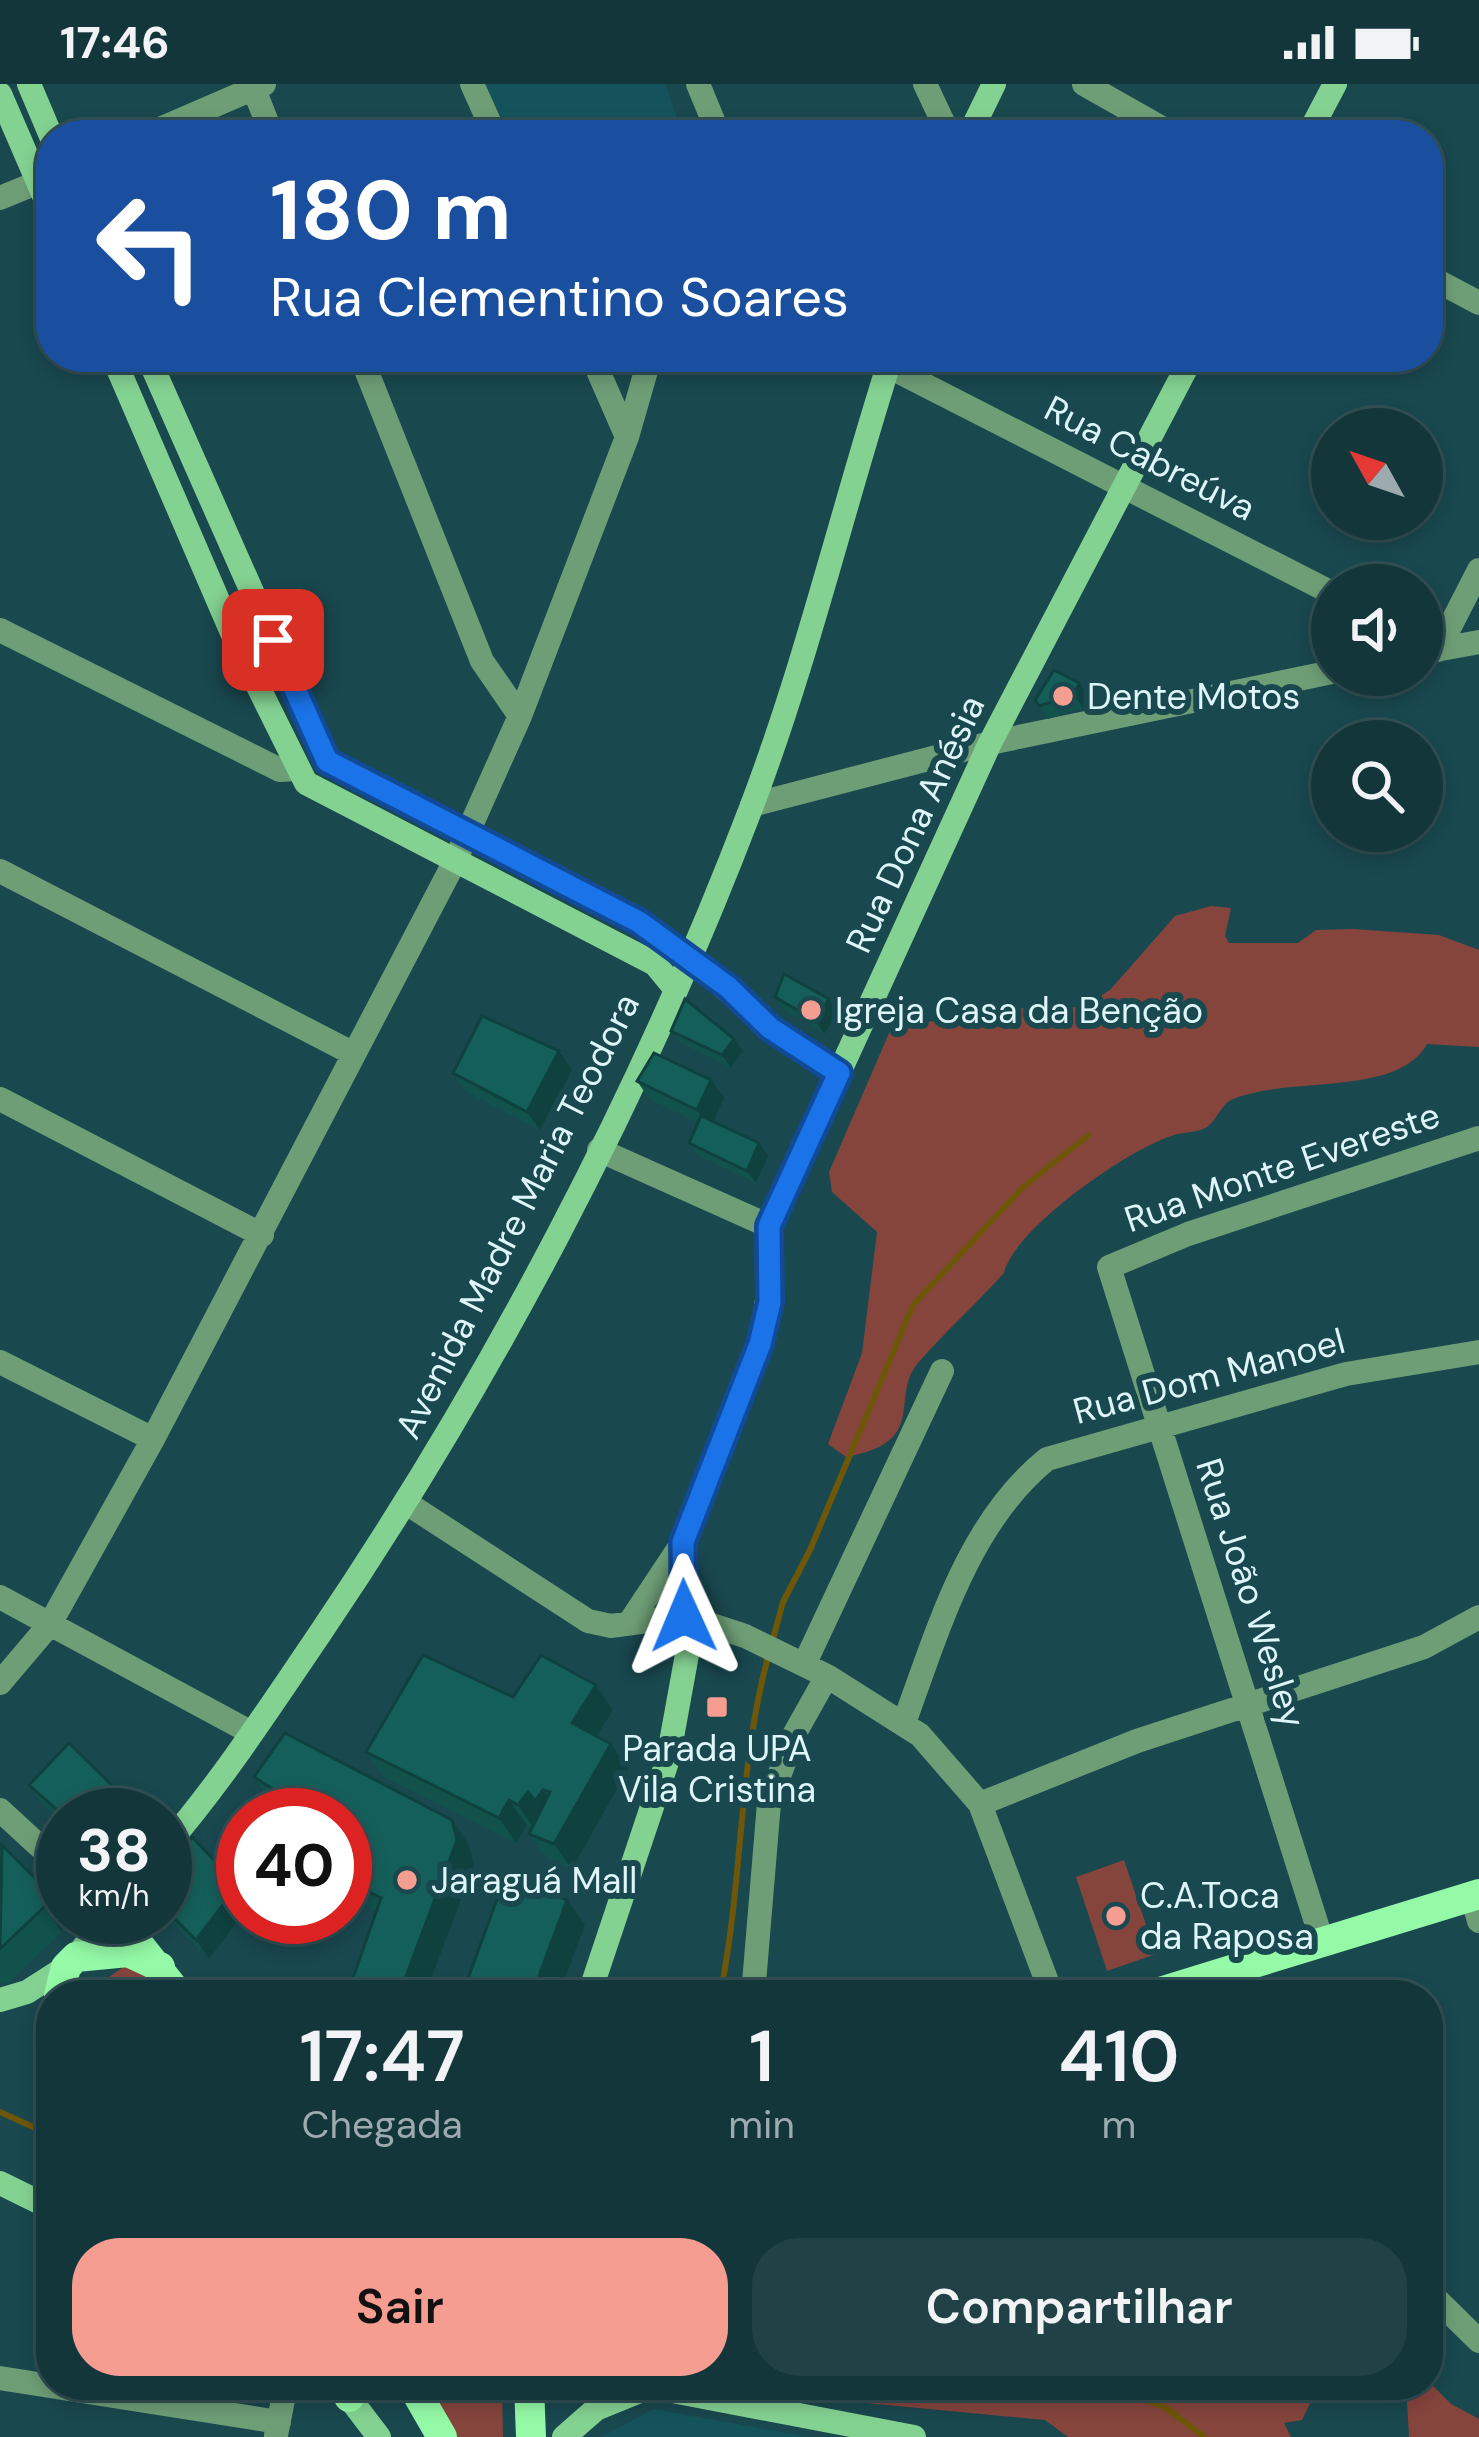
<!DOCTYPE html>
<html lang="pt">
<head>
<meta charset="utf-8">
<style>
	:root { --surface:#13363b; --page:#204146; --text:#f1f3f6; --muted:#9dabaf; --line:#325055; --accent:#f59d90 }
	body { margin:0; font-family:"DM Sans",sans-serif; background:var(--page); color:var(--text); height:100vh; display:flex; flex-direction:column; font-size:45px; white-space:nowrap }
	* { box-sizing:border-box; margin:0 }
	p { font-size:39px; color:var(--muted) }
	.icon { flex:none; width:66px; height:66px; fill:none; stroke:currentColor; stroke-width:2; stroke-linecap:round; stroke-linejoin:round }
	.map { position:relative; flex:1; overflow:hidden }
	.sheet { position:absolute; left:36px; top:1896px; width:1407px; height:420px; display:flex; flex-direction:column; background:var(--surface); border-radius:48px; box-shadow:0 6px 18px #0003,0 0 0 3px var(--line) }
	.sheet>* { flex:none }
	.banner { position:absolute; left:36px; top:36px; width:1407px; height:252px; border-radius:48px; box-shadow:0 6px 18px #0003,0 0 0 3px var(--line); background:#1a4fa0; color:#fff; overflow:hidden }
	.needle { width:78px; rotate:310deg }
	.buttons { position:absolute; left:1311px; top:324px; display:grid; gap:24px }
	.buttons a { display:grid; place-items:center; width:132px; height:132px; border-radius:50%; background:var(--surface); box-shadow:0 6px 18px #0003,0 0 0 3px var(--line); font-size:60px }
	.speed { position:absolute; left:36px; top:1704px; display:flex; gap:24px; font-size:60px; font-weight:700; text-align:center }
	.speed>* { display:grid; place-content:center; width:156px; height:156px; border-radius:50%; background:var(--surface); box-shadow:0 6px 18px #0003,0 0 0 3px var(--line); line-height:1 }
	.speed small { font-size:30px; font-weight:400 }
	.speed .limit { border:18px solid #d22; background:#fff; color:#111 }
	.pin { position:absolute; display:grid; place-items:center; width:102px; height:102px; color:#fff; margin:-51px; border-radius:24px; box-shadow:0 6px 18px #0006 }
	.me { position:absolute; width:132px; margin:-66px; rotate:359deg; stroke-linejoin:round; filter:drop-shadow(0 0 9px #0008) }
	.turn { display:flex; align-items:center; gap:42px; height:252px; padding:0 36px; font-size:54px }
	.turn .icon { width:156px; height:156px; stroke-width:2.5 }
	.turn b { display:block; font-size:84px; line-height:102px }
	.eta { display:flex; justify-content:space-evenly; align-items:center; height:204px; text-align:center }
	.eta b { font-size:72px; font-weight:600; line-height:84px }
	.primary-button { display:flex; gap:24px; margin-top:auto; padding:24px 36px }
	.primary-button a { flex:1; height:138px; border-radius:48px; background:var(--accent); color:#111; font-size:48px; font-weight:600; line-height:138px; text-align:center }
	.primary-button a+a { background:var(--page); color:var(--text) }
	.status { display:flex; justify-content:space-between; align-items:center; height:84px; padding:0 60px; background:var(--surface); direction:ltr }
	.status svg { height:33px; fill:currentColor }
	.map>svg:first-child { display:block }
	.built { fill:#15535c }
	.green { fill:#85453d }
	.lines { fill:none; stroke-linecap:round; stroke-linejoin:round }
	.stream { stroke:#6f5709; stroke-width:6 }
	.street { stroke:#6e9e76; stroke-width:24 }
	.secondary { stroke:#84d292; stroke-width:24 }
	.primary { stroke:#94faa7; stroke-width:30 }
	.wall { fill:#12524d }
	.shaded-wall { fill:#0f423f }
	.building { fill:#155f5a; stroke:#0f423f; stroke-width:3 }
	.route-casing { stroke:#114b97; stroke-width:30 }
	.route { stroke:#1a73e8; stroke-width:21 }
	.poi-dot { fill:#f59d90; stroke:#19484f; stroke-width:4.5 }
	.labels { text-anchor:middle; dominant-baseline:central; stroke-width:12; stroke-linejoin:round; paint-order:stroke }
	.street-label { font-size:36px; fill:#def6fa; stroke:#19484f }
	.poi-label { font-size:36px; fill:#def6fa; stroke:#19484f; text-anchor:start }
</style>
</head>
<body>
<div class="status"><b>17:46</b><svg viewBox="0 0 49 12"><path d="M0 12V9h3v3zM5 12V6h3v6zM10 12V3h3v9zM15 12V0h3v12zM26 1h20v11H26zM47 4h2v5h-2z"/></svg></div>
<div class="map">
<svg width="1479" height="2353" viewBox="0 0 1479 2353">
	<rect width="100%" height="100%" fill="#19484f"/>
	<path class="built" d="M484,0H665L683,51H507Z
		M653,2325L810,2353H602Z"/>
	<path class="green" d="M1211,822L1231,824L1225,852L1229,859H1298L1316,846L1353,845L1439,851L1479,866V963L1427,960C1397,1014 1286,991 1231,1016C1221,1021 1216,1037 1207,1043C1197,1049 1181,1048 1171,1052C1126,1067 1015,1144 1004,1189C976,1220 945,1248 918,1279C889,1313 930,1358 846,1373L828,1360L862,1269L877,1148L832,1108L829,1088L893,940L964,935L1000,925L1083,923L1110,906L1175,832Z
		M1124,1776L1156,1870L1107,1887L1076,1793Z
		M127,1881H140L174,1911H97L104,1896Z
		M1428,2297L1451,2320L1479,2335V2353H1409L1407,2317L1385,2301Z
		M424,2301H502L503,2353H449Z
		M786,2301H1312L1315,2309L1302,2336L1284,2339L1291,2353H1068L1045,2336L845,2317Z"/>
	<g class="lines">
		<path class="stream" d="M773,1555L783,1518L810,1466L913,1221L1023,1103L1089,1051
			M720,1911C743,1799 738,1684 768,1573
			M0,2028L51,2051
			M1109,2301L1166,2324L1204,2353"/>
		<path class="street" d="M252,0L272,51
			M472,0L495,51
			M698,0L719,51
			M925,0L949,51
			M1084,0L1174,51
			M146,51L264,0
			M0,114L51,93
			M1428,192L1479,219
			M361,273L482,577L520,632
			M592,273L627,353
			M870,273L1332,509
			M0,546L280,686L295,685
			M1422,557L1438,566L1479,486
			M1430,567L1479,558
			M752,721L990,659L1332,588
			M0,787L352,969
			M688,872L770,944L839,989
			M0,1015L262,1151
			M599,1066L769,1142
			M0,1278L153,1355
			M408,1420L588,1537L611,1542L684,1532L745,1552L827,1592L920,1651L980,1720L1052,1911
			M0,1513L250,1648
			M630,1538L683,1458
			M804,1581L942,1287
			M0,1599L50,1540L153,1355L455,777L520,632L627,353L650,273
			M904,1639C938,1546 968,1439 1047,1375L1346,1290L1479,1268
			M980,1720L1137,1657L1424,1563L1479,1533
			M0,1726L63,1784
			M1472,1812L1479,1837
			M1322,1857L1109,1183L1188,1150L1479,1054
			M753,1911L769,1719L795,1649L827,1592
			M1428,2207L1479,2257
			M0,2294L279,2338
			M276,2351L286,2301"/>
		<path class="secondary" d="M29,0L51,52
			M0,10L51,128
			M969,51L994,0
			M1308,51L1335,0
			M113,273L236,558L306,699L655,880L674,903
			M148,273L327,677L639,838L688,872
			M165,1763C222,1697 270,1623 319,1551C492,1295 641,1013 751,724C807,577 843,423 891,273
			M76,1873L107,1833
			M589,1911L668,1675L688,1565L683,1458L760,1260L772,1185L769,1142L990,659L1192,273
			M0,1916L27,1908L66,1883
			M0,2099L51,2124
			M641,2301L914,2353
			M341,2303L379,2353
			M564,2353L596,2325L650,2303"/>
		<path class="primary" d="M117,1833L179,1911
			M59,1911L66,1883L76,1873L128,1868L160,1883
			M1150,1911L1479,1810
			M348,2301L349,2313
			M412,2301L442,2353
			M529,2301L531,2353"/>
	</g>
	<path class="wall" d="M1054,586L1088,612L1083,624L1048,635L1035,616Z
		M775,913L838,928L824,950L784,925Z
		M671,947L743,967L731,984L680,959Z
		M559,967L572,986L540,1046L466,1008L453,989Z
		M637,997L724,1014L713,1038L768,1072L756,1099L698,1072L689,1059L698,1039L650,1016Z
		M513,1613L613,1626L596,1653L628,1685L572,1785L547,1774L529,1750L532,1744L527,1741L516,1759L384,1693L366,1668Z
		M69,1659L142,1731H63V1738L42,1720L29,1701Z
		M254,1693L452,1736L469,1761L474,1781L377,1827L345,1811V1731L280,1723L271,1717Z
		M0,1762L63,1828V1833L62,1848L8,1899L0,1900Z
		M165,1790L238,1801L243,1808V1830L209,1875L165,1830Z"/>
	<path class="shaded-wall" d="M1079,599L1088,612L1083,624L1074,611Z
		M829,915L838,928L824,950L816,937Z
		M734,955L743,967L731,984L722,971Z
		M559,967L572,986L540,1046L527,1028Z
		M711,996L724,1014L710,1045L697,1026Z
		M759,1059L768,1072L756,1099L747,1087Z
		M596,1601L613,1626L589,1664L572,1639Z
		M611,1660L628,1685L572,1785L554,1760Z
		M543,1706L561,1730L552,1742L535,1717Z
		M528,1708L546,1733L535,1746L518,1721Z
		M509,1716L527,1741L516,1759L499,1734Z
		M452,1736L469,1761L474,1781L425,1911H399Z
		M238,1801L243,1808V1830L209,1875L196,1856Z
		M46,1805L63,1828L62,1848L44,1823Z
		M567,1816L585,1840L559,1911H532Z"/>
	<path class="building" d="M1054,586L1079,599L1074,611L1039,622L1035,616Z
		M784,890L829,915L816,937L775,913Z
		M685,915L734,955L722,971L671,947Z
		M482,932L559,967L527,1028L453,989Z
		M654,969L711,996L697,1026L637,997Z
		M701,1032L759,1059L747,1087L689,1059Z
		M423,1571L513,1613L541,1571L596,1601L572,1639L611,1660L554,1760L529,1750L550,1708L543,1706L535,1717L528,1708L518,1721L509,1716L499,1734L366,1668Z
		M285,1649L452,1736L457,1756L399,1911H347L381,1814L345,1795V1731H277L284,1712L254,1693Z
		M69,1659L141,1730L140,1731H63L29,1701Z
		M192,1753L238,1801L196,1856L165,1825V1790Z
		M2,1761L46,1805L44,1823L0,1865Z
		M505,1793L567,1816L532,1911H462Z"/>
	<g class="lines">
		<g class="route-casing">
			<path id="route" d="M273,556L327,677L639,838L728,903L770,944L839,989L769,1142L770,1218L760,1260L683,1458L684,1532"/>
		</g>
		<use href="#route" class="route"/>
	</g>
	<g class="poi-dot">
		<circle cx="1063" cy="612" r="12"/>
		<circle cx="811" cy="926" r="12"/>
		<rect x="705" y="1611" width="24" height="24" rx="6"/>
		<circle cx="407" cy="1796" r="12"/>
		<circle cx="1116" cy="1832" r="12"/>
	</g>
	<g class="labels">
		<g class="street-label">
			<text transform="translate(1150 374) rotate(27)">Rua Cabreúva</text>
			<text transform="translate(915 740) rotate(-65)">Rua Dona Anésia</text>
			<text transform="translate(1282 1083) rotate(-19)">Rua Monte Evereste</text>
			<text transform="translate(517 1132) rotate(-63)">Avenida Madre Maria Teodora</text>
			<text transform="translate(1209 1292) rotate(-15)">Rua Dom Manoel</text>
			<text transform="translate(1251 1509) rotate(72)">Rua João Wesley</text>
		</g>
		<g class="poi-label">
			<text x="1087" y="612">Dente Motos</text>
			<text x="835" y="926">Igreja Casa da Benção</text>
			<text x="717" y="1664" text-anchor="middle">Parada UPA<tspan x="717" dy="41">Vila Cristina</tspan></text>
			<text x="431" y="1796">Jaraguá Mall</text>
			<text x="1140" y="1811">C.A.Toca<tspan x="1140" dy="41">da Raposa</tspan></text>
		</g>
	</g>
</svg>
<div class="buttons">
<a><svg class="needle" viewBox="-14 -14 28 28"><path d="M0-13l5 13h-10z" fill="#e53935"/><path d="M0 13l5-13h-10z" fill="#9dabaf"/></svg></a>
<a><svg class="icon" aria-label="sound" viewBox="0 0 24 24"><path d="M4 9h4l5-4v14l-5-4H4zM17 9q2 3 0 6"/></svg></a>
<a><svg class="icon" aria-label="search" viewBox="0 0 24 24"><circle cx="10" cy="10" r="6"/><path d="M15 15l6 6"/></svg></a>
</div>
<div class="speed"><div>38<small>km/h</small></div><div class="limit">40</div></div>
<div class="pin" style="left:273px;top:556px;background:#d93025"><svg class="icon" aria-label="arrive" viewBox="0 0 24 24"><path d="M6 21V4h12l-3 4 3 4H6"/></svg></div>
<svg class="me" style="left:684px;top:1532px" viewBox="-20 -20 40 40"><path d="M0-17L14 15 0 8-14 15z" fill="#1a73e8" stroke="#fff" stroke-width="4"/></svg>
<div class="banner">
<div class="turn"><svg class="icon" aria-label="left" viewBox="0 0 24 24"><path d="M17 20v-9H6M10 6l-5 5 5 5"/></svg><div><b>180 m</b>Rua Clementino Soares</div></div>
</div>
<section class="sheet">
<div class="eta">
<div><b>17:47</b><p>Chegada</p></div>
<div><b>1</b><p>min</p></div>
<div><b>410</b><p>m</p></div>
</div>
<div class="primary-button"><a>Sair</a><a>Compartilhar</a></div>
</section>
</div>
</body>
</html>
